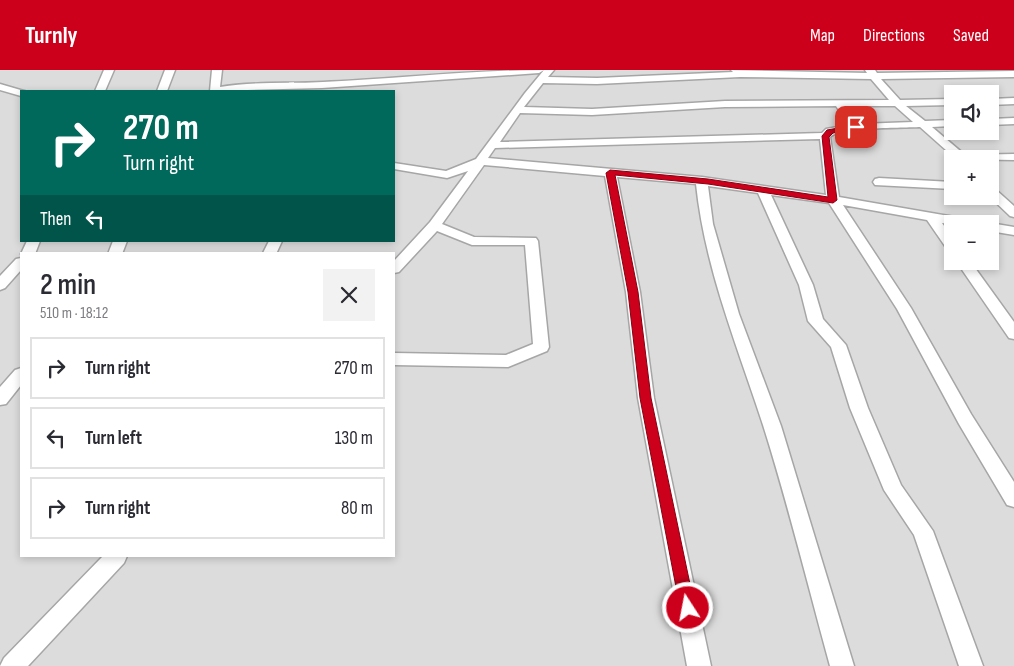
<!DOCTYPE html>
<html lang="en">
<head>
<meta charset="utf-8">
<style>
	:root { --surface:#fff; --page:#f2f2f3; --text:#2b2b33; --muted:#7c7c81; --line:#e1e1e2; --accent:#cd001b }
	body { margin:0; font-family:"Sofia Sans Condensed",sans-serif; background:var(--page); color:var(--text); height:100vh; display:flex; flex-direction:column; font-size:19px; white-space:nowrap }
	* { box-sizing:border-box; margin:0 }
	p { font-size:16px; color:var(--muted) }
	.icon { flex:none; width:28px; height:28px; fill:none; stroke:currentColor; stroke-width:2; stroke-linecap:round; stroke-linejoin:round }
	.map { position:relative; flex:1; overflow:hidden }
	.panel { position:absolute; left:20px; top:182px; width:375px; height:305px; display:flex; flex-direction:column; background:var(--surface); border-radius:0px; box-shadow:0 2px 8px #0003 }
	.panel>* { flex:none }
	.banner { position:absolute; left:20px; top:20px; width:375px; height:152px; border-radius:0px; box-shadow:0 2px 8px #0003; background:#00695c; color:#fff; overflow:hidden }
	.fabs { position:absolute; left:944px; top:15px; display:grid; gap:10px }
	.fabs a { display:grid; place-items:center; width:55px; height:55px; border-radius:0px; background:var(--surface); box-shadow:0 2px 8px #0003; font-size:25px }
	.pin { position:absolute; display:grid; place-items:center; width:42px; height:42px; color:#fff; margin:-21px; border-radius:10px; box-shadow:0 2px 8px #0006 }
	.me { position:absolute; width:55px; margin:-28px; rotate:349deg; stroke-linejoin:round; filter:drop-shadow(0 0 4px #0008) }
	.turn { display:flex; align-items:center; gap:18px; height:105px; padding:0 20px; font-size:22px }
	.turn .icon { width:65px; height:65px; stroke-width:2.5 }
	.turn b { display:block; font-size:35px; line-height:42px }
	.then { display:flex; align-items:center; height:48px; padding:0 20px; background:#0003; gap:10px; font-size:19px }
	.round { display:grid; place-items:center; flex:none; width:52px; height:52px; border-radius:0px; background:var(--page) }
	.overview { display:flex; align-items:center; justify-content:space-between; height:85px; padding:0 20px }
	h1 { font-size:30px; font-weight:600; line-height:38px }
	ul { padding:0; list-style:none }
	li { display:flex; align-items:center; gap:15px; height:62px; margin:0 10px 8px; padding:0 10px; border:2px solid var(--line); border-radius:0px }
	li div { flex:1 }
	li b { display:block; font-size:19px }
	li em { font-style:normal }
	header { display:flex; align-items:center; gap:30px; box-sizing:border-box; height:70px; padding:0 25px; background:var(--accent); color:#fff }
	header strong { font-size:24px }
	nav { display:flex; gap:28px; margin-inline-start:auto; font-size:18px }
	.map>svg:first-child { display:block }
	.residential { fill:#dddcdc; fill-rule:evenodd }
	.lines { fill:none; stroke-linecap:round; stroke-linejoin:round }
	.minor-casing { stroke:#a6a6a6; stroke-width:3 }
	.minor { fill:#fff; fill-rule:evenodd }
	.route { fill:#cd001b; stroke:#850012 }
</style>
</head>
<body>
<header>
<strong>Turnly</strong>
<nav><a>Map</a><a>Directions</a><a>Saved</a></nav>
</header>
<div class="map">
<svg width="1014" height="596" viewBox="0 0 1014 596">
	<rect width="100%" height="100%" fill="#f0ebe4"/>
	<path class="residential" d="M0,0H1014V596H0ZM21,21H394V171H21ZM952,24H990V61H952ZM952,89H990V126H952ZM952,154H990V191H952ZM21,184H394V486H21Z"/>
	<g class="lines">
		<g class="minor-casing">
			<path id="minor" d="M104,0H114L105,21H95Z
				M165,0H175L167,21H157Z
				M212,0H222L220,17C254,11 288,14 323,12C396,9 470,0 544,0L539,3L322,18L210,21Z
				M544,0H554L548,7L597,8L733,2L731,0L867,3L865,0H875L877,3L1014,1V7L881,9L900,30L952,29V35L906,36L925,51L952,50V56L932,57L965,85L1014,84V90L956,89L920,57C904,58 839,57 830,67L839,127L972,150L978,154H952L942,153L952,167V180L947,179L927,150L843,135L911,238L971,344L1014,412V437L1007,435L959,354L897,239L829,133L771,125L813,215L823,249L846,275L868,338L901,415L933,461L983,596H959L914,465L884,420L850,338L831,277L808,251L799,215L758,123L708,116L713,154L739,244L781,356L854,596H830C808,516 788,434 763,355C737,275 705,199 696,114L617,107L640,222L654,328L711,596H687L638,328L626,222L605,106L484,95L442,154L474,167L536,168L538,171L549,277L547,281L508,297L394,295V283L506,285L533,274L525,175H472L437,161L399,202L394,203V191L430,152L468,101L447,108L394,99V93L446,101L476,89L525,23ZM740,7L871,9L889,30L725,31L592,39L524,37L543,13L597,14ZM836,36L849,55L826,59L822,63L500,72L520,43L592,45L725,37ZM846,36H895L913,52L859,54ZM820,69L826,125L702,107L488,88L495,78Z
				M0,14L24,21H25H21V26L0,20Z
				M1014,28V34L990,35V29Z
				M1014,48V54L990,55V49Z
				M879,108L952,112V119L875,115L873,112L875,109Z
				M990,117L994,118L1014,136V147L1010,146L989,126Z
				M990,153L1014,157V165L990,161V154H988Z
				M27,171H40L35,184H21Z
				M113,171H127L122,184H108Z
				M269,171H282L276,184L263,183Z
				M21,188V200L5,218L0,220V206L16,189Z
				M956,191H970L1014,252V269L1009,268Z
				M21,298V315L6,334L0,335V317L15,300Z
				M103,486H127L124,493L28,596H0L4,588Z"/>
		</g>
		<use href="#minor" class="minor"/>
	</g>
	<path class="route" d="M856,55L860,57L859,58L833,63L829,67L837,130L833,133L708,114L615,105L638,222L651,328L695,538L693,544L688,546L682,544L680,538L640,328L628,222L606,103L610,100L708,109L828,127L822,66L827,60Z"/>
</svg>
<div class="fabs">
<a><svg class="icon" aria-label="sound" viewBox="0 0 24 24"><path d="M4 9h4l5-4v14l-5-4H4zM17 9q2 3 0 6"/></svg></a>
<a>+</a>
<a>−</a>
</div>
<div class="pin" style="left:856px;top:57px;background:#d93025"><svg class="icon" aria-label="arrive" viewBox="0 0 24 24"><path d="M6 21V4h12l-3 4 3 4H6"/></svg></div>
<svg class="me" style="left:688px;top:538px" viewBox="-20 -20 40 40"><circle r="17" fill="#cd001b" stroke="#fff" stroke-width="3"/><path d="M0-11L8 9 0 5-8 9z" fill="#fff"/></svg>
<div class="banner">
<div class="turn"><svg class="icon" aria-label="right" viewBox="0 0 24 24"><path d="M7 20v-9h11M14 6l5 5-5 5"/></svg><div><b>270 m</b>Turn right</div></div>
<div class="then">Then<svg class="icon" aria-label="left" viewBox="0 0 24 24"><path d="M17 20v-9H6M10 6l-5 5 5 5"/></svg></div>
</div>
<section class="panel">
<div class="overview"><div><h1>2 min</h1><p>510 m · 18:12</p></div><a class="round"><svg class="icon" aria-label="close" viewBox="0 0 24 24"><path d="M6 6l12 12M18 6L6 18"/></svg></a></div>
<ul>
<li><svg class="icon" aria-label="right" viewBox="0 0 24 24"><path d="M7 20v-9h11M14 6l5 5-5 5"/></svg><div><b>Turn right</b></div><em>270 m</em></li>
<li><svg class="icon" aria-label="left" viewBox="0 0 24 24"><path d="M17 20v-9H6M10 6l-5 5 5 5"/></svg><div><b>Turn left</b></div><em>130 m</em></li>
<li><svg class="icon" aria-label="right" viewBox="0 0 24 24"><path d="M7 20v-9h11M14 6l5 5-5 5"/></svg><div><b>Turn right</b></div><em>80 m</em></li>
</ul>
</section>
</div>
</body>
</html>
